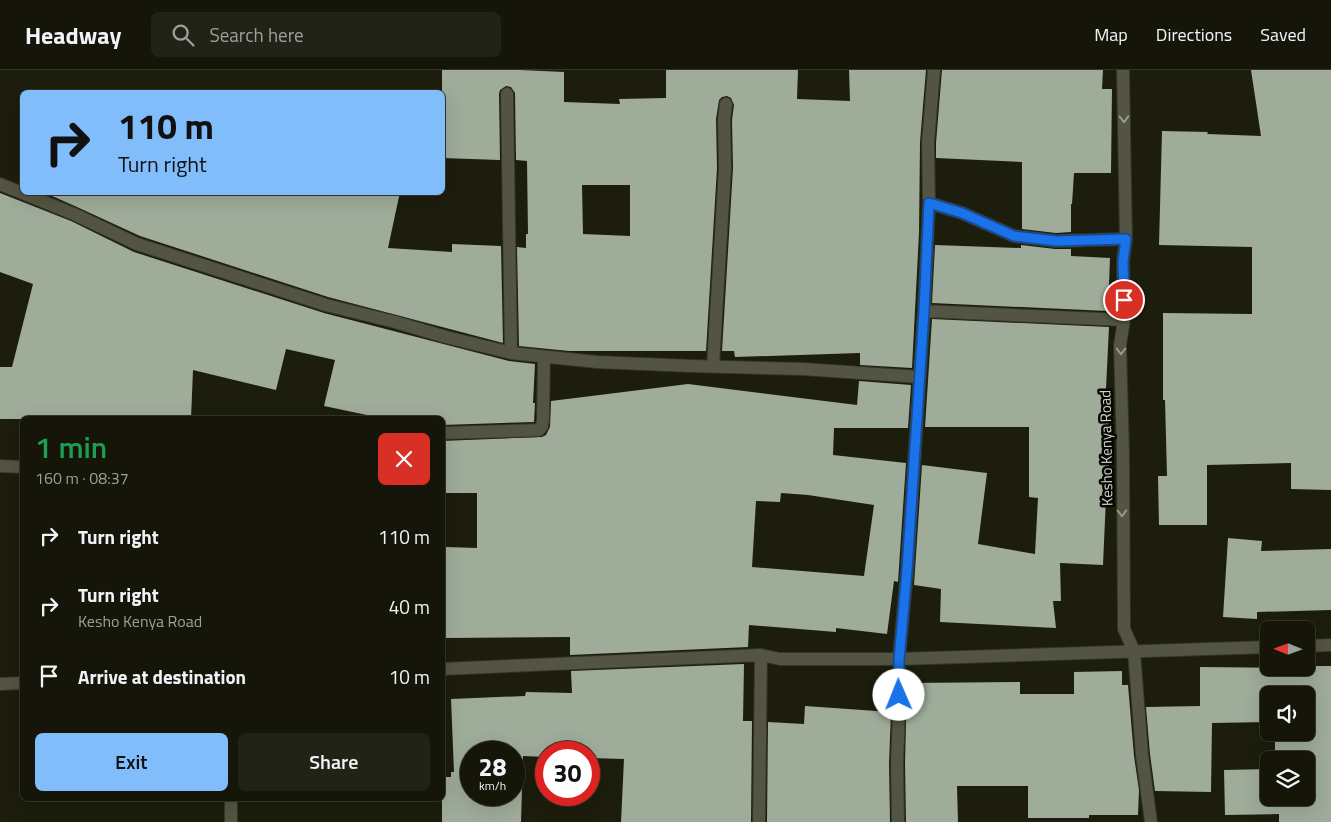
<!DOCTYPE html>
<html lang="en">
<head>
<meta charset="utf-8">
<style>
	:root { --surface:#151609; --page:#222317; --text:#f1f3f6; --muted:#9d9f9c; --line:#34352a; --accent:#81bdfa }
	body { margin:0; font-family:"Titillium Web",sans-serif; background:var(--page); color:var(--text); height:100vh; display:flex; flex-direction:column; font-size:19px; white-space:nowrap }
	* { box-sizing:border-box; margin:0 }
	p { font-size:16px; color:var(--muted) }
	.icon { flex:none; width:28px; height:28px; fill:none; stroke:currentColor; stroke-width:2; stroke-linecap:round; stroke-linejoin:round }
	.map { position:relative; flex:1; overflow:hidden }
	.drawer { position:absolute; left:20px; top:346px; width:425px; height:385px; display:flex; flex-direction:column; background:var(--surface); border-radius:8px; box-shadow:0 5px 20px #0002,0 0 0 1px var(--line) }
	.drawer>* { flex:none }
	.top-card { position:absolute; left:20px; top:20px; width:425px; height:105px; border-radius:8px; box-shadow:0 5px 20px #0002,0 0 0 1px var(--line); background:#81bdfa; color:#111; overflow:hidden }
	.needle { width:32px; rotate:271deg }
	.fabs { position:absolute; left:1260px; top:551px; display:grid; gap:10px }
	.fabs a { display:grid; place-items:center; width:55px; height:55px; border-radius:8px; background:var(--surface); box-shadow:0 5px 20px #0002,0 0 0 1px var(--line); font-size:25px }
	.speed { position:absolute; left:460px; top:671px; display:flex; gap:10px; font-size:25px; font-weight:700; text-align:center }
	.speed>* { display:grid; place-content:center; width:65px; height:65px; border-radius:50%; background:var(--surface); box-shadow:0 5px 20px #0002,0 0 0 1px var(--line); line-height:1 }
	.speed small { font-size:12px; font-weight:400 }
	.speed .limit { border:8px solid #d22; background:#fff; color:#111 }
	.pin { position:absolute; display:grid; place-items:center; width:42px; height:42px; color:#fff; margin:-21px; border:2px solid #fff; border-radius:50%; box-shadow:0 1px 5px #0007 }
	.me { position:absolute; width:55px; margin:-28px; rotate:359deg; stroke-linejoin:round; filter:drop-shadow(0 0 4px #0008) }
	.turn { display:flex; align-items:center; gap:18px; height:105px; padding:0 15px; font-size:22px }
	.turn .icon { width:65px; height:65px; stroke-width:2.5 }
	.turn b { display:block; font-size:35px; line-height:42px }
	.round { display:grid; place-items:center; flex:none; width:52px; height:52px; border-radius:8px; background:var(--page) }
	.head { display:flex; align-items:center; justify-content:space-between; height:85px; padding:0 15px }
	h1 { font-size:30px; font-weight:600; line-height:38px; color:#1e9e55 }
	.button { display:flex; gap:10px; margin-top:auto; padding:10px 15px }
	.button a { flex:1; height:58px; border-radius:8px; background:var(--accent); color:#111; font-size:20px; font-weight:600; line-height:58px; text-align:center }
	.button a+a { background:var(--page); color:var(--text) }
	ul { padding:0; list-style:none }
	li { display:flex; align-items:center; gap:15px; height:70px; padding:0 15px }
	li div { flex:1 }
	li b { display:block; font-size:19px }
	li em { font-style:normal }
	header { display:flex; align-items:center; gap:30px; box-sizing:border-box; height:70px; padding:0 25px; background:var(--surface); border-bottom:1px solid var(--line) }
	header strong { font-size:24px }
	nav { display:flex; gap:28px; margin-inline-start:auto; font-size:18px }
	.search { width:350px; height:45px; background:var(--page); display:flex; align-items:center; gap:12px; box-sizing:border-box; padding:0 18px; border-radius:8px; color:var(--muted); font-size:19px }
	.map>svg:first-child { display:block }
	.building { fill:#9fac9a; fill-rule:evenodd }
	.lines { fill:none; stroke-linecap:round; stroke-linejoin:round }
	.minor-casing { stroke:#34342c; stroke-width:14 }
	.minor { stroke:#535441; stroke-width:12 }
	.oneway { stroke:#999a8b }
	.route-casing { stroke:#114b97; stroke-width:12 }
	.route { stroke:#1a73e8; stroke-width:9 }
	.labels { text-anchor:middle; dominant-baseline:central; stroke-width:5; stroke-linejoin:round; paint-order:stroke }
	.street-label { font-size:15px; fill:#d2d3c8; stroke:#060702 }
</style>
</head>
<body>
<header>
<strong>Headway</strong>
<div class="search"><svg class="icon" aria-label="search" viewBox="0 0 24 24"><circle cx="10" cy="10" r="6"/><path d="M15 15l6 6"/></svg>Search here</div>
<nav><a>Map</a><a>Directions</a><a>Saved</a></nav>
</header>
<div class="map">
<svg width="1331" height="752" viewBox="0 0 1331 752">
	<rect width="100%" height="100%" fill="#1c1d0c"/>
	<path class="building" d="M442,0H520L564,2V32L620,34L619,29L666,28V0H798L797,29L850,31L849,0H926L920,72L919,163L912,298L860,295V283L735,287L734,281H722L733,98L732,50L734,35L731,28L727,26L722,27L719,30L716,49L717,98L706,281H569L519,276L517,177L526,178V164H528L527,91L516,90L515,23L511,17L506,16L500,20L499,24L500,90L442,88ZM582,115H630V166L583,164Z
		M942,0H1103L1102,19H1112L1111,103H1074L1072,134H1071V162L1056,163L1022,159V92L936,88V73Z
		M1251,0H1331V420L1291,419V393L1207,395V455H1159L1158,406H1167L1165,330H1163V243L1252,244V177L1159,175L1162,61L1208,62L1207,64L1261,66Z
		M43,122H400L388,178L452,182V174L501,176L503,273L328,227L140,166L77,137Z
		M0,123L71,151L134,182L324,243L509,291L535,294L533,333H535L534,352L442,355V349H386L324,336L335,290L286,279L276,320L193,300L191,349H0V297H12L33,214L0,202Z
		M935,175L1021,178V175L1055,179H1071V186L1110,188L1108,241L932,233Z
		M932,249L1109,257L1105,339H1109V405H1107L1103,495L1060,493L1061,531H1053L1056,558L940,552L941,519L914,515L922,395L987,403L978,474L1035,484L1038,428L1029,427V357H925Z
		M859,311L911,315L908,358H834L833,385L906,393L898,512L894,511L887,564L836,558V562L749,555L748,577L570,585V567L442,568V510H445L446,477L477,478V423H442V371L542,367L546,365L550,357L551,331L688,314L857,335ZM781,423L808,425L874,435L864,506L752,497L756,431L780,432Z
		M1228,468L1262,471L1261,481L1331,479V540L1257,542V549L1223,547Z
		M744,594L743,651H752L751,752H621L624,689L589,688V682H546V687L523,686L521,752H442V707H451V702H454L451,629L525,626L526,622L572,623L571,601ZM471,682H514V725H471Z
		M1306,596H1331V752H1279V744L1225,745L1224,700L1269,699V728H1306V690H1275V662H1306V625H1269V652L1212,653L1211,722L1155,721L1150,684L1146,637L1200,636V597L1306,598Z
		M1122,601V615H1128L1134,686L1139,720L1138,745H1089V748H1028V716H957L958,752H906L905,694L907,613L1020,612V624H1074V602Z
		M805,636L891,642L889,694L890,752H767L768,652L804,654Z"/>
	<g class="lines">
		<g class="minor-casing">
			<path id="minor" d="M1123,0L1126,169L1123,191L1124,250L1120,275L1123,383L1124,559L1134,581L1142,685L1151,752
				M507,24L511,283
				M0,114L74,144L137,174L326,235L395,252L446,267L511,283L597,292L691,296L803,299L920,307
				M929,133L962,143L1014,166L1056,171L1126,169
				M924,241L1124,250
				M713,296L725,98L724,50L726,34
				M442,363L539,360L542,356L543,350L544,287
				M0,396L22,397
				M1306,576L1331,575
				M442,599L761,585L780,589H899L1269,577
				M0,614L22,613
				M231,729V752
				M759,752L761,585
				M898,752L897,694L899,642V589L907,501L924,241L929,133L928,73L934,0"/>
		</g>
		<use href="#minor" class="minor"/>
	</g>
	<defs><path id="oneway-chevron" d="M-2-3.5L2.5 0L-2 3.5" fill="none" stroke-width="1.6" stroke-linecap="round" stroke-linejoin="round" transform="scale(1.25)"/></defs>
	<g class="oneway">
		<use href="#oneway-chevron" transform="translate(1124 49) rotate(89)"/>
		<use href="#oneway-chevron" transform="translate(1121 281) rotate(90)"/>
		<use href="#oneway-chevron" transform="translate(1122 443) rotate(88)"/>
	</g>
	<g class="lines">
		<g class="route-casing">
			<path id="route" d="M899,625V590L907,500L924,241L929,133L962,143L1014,166L1056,171L1126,169L1123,191L1124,230"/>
		</g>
		<use href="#route" class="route"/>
	</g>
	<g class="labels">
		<g class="street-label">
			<text transform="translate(1106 378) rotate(-91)">Kesho Kenya Road</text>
		</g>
	</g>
</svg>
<div class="fabs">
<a><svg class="needle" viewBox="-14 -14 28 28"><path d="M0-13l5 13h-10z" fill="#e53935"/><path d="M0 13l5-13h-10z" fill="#9d9f9c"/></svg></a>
<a><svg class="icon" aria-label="sound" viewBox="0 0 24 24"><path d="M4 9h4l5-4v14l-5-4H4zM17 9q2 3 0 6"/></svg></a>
<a><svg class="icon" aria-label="layers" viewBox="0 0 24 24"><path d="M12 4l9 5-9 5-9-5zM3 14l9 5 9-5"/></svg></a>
</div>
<div class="speed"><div>28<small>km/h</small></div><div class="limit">30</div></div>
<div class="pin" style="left:1124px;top:230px;background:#d93025"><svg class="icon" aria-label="arrive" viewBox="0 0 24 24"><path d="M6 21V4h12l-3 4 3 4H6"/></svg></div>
<svg class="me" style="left:899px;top:625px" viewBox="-20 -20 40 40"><circle r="19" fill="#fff"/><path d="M0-13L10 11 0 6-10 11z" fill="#1a73e8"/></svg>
<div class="top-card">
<div class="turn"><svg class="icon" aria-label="right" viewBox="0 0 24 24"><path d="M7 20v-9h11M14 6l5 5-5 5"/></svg><div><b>110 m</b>Turn right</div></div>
</div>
<section class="drawer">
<div class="head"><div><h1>1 min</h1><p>160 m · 08:37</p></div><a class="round" style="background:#d93025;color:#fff"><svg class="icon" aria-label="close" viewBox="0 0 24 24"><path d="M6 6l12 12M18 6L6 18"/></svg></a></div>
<ul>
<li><svg class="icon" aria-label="right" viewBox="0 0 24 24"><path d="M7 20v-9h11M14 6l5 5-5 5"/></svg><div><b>Turn right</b></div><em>110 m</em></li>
<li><svg class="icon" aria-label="right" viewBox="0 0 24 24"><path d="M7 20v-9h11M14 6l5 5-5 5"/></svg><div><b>Turn right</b><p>Kesho Kenya Road</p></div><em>40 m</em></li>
<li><svg class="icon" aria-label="arrive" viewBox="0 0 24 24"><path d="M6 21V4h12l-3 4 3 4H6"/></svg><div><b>Arrive at destination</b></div><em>10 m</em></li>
</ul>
<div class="button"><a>Exit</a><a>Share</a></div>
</section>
</div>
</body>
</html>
